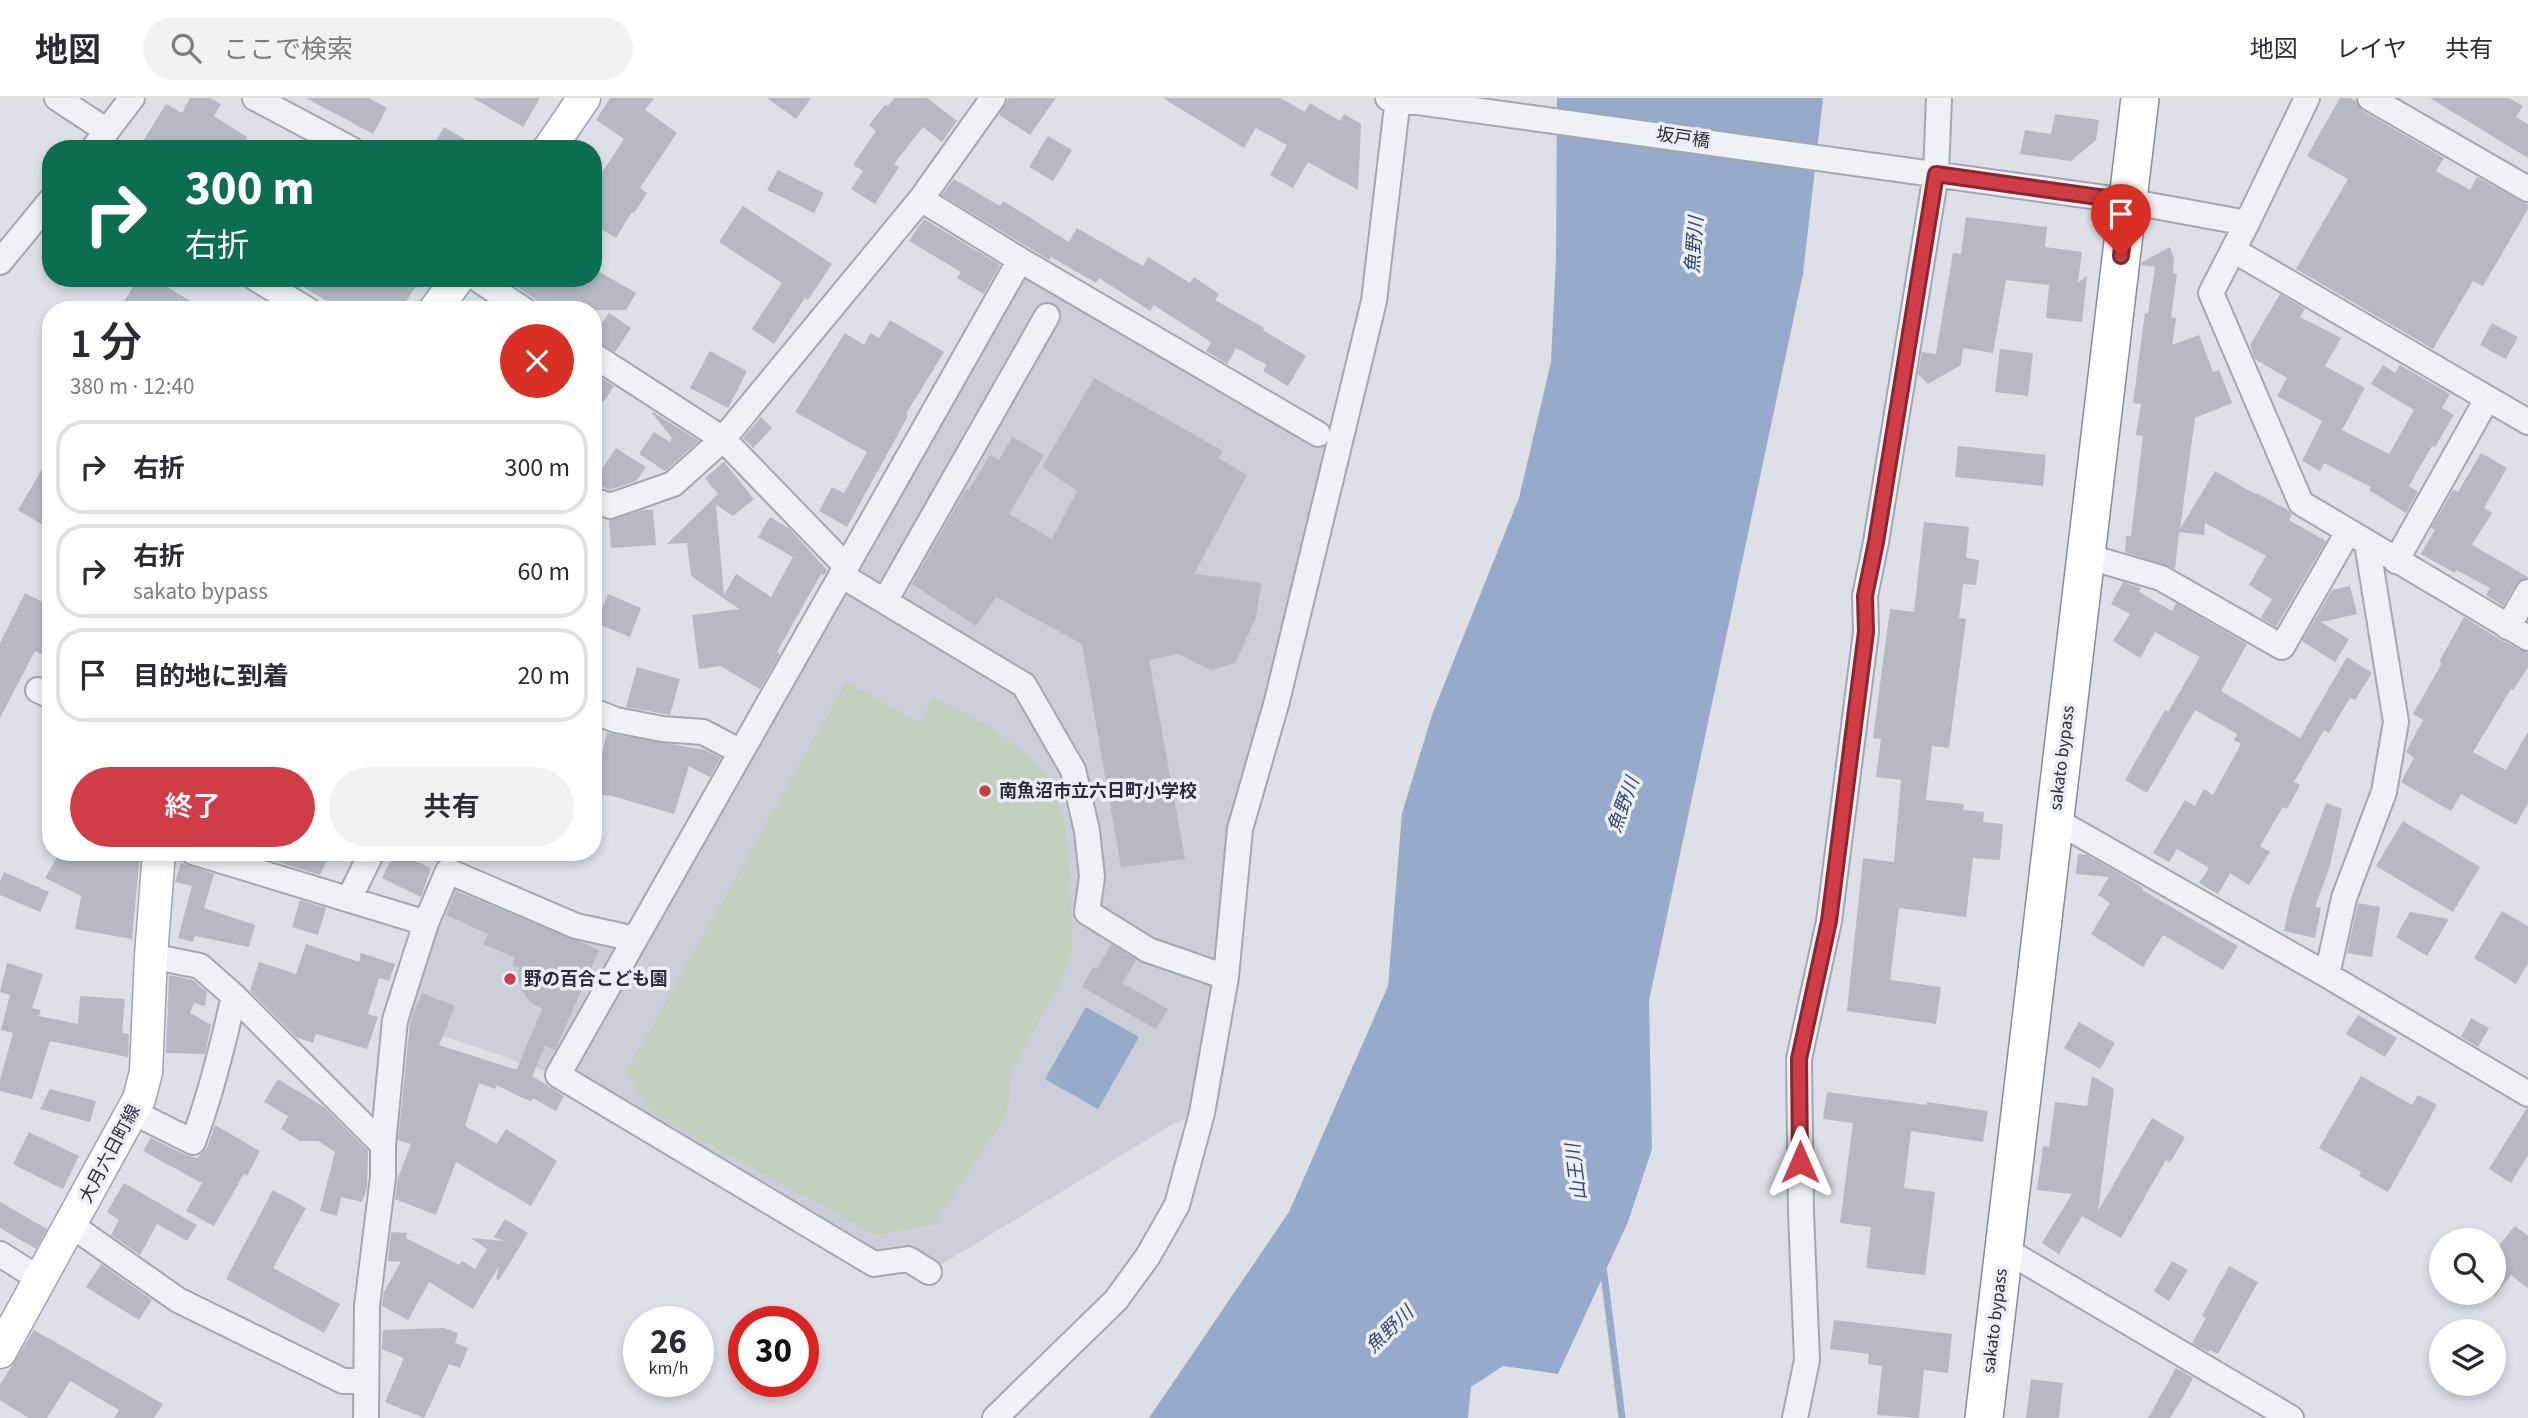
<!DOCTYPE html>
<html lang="ja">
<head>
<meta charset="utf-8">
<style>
	:root { --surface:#fff; --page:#f2f2f3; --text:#2b2b33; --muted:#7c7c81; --line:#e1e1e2; --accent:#d13d46 }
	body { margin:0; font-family:"Source Sans 3","Noto Sans JP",sans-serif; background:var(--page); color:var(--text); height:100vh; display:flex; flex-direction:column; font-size:26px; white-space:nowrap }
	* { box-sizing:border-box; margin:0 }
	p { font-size:23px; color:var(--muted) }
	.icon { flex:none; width:38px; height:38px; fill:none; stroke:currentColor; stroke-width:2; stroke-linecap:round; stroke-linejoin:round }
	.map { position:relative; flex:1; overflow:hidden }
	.panel { position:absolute; left:42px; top:203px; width:560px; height:560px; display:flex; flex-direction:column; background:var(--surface); border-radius:28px; box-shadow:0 4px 10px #0003 }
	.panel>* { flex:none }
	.banner { position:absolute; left:42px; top:42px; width:560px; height:147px; border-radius:28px; box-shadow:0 4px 10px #0003; background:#0b6e4f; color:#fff; overflow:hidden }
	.fabs { position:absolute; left:2429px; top:1130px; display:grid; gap:14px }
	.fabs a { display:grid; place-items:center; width:77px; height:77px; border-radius:50%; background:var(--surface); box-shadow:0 4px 10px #0003; font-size:35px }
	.speed { position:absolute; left:623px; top:1208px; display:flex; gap:14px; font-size:35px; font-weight:700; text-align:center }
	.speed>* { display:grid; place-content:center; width:91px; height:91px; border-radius:50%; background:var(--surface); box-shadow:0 4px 10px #0003; line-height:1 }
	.speed small { font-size:18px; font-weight:400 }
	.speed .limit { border:10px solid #d22; background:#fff; color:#111 }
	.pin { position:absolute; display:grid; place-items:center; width:60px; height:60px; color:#fff; margin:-72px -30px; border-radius:50% 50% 50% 0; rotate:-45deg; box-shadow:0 0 7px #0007 }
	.pin .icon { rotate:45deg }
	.me { position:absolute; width:77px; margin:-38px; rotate:0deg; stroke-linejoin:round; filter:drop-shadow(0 0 5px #0008) }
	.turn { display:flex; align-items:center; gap:24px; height:147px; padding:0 28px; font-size:32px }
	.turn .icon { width:91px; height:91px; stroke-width:2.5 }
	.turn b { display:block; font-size:49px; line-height:60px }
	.round { display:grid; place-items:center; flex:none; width:74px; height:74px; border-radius:37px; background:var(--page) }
	.headline { display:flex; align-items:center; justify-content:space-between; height:119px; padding:0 28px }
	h1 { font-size:42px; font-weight:600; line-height:52px }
	.primary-button { display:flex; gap:14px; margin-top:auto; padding:14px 28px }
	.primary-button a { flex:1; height:80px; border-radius:42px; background:var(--accent); color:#fff; font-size:28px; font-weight:600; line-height:80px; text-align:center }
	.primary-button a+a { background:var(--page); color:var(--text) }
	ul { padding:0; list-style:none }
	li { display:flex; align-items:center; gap:21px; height:94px; margin:0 14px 10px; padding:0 14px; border:4px solid var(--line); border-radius:28px }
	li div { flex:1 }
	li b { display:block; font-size:26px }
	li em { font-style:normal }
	header { display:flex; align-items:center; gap:42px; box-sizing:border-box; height:98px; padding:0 35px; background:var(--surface); border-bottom:2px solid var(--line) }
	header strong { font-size:33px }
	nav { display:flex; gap:38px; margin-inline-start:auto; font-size:24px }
	.search { width:490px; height:63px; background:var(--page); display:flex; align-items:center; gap:18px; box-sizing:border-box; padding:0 24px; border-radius:38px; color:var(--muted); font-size:26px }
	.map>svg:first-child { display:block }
	.built { fill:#cbcfd9 }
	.green { fill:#c1d1be }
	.water { fill:#96aac9 }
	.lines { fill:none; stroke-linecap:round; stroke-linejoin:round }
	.stream { stroke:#96aac9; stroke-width:7 }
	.building { fill:#b4b9c4 }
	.minor-casing { stroke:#a2a7b1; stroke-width:28 }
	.major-casing { stroke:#9ca3b3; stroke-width:35 }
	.highway-casing { stroke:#848c9e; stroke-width:40 }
	.minor { stroke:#f0f1f6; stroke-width:24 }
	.major { stroke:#fff; stroke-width:32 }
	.highway { stroke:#fff; stroke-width:37 }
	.route-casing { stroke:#88282e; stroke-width:18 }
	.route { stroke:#d13d46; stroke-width:12 }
	.poi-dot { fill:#d13d46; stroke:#eceff5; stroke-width:2.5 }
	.labels { text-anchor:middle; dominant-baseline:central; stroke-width:7; stroke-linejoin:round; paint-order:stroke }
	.street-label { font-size:18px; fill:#262d3e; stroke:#eceff5 }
	.poi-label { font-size:18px; font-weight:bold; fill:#262d3e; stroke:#eceff5; text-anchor:start }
	.water-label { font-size:19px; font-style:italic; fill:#2f4773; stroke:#eceff5 }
</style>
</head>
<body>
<header>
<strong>地図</strong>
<div class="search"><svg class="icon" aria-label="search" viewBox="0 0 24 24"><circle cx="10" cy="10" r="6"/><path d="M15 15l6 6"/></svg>ここで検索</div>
<nav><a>地図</a><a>レイヤ</a><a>共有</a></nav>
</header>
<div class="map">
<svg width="2528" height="1320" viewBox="0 0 2528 1320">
	<rect width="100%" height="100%" fill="#dde0e7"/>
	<path class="built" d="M1020,162L1318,336L1337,357L1240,731L1202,1015L1173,1026L929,1174L874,1166L558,977L395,922L448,773L636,840Z"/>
	<path class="green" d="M846,584L920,625L933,599L994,631L1033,661L1052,684L1063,717L1070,769L1072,827V855L1060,885L1009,977L1010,995L1006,1017L935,1126L876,1137L652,1015L626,974Z"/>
	<path class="water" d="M1557,0H1823L1803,176L1649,903L1652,1051L1628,1124L1558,1276L1503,1268L1471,1289L1468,1320H1149L1289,1114L1388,888L1402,715L1433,614L1519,400L1551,264L1556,161Z
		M1086,909L1139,939L1098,1011L1045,981Z"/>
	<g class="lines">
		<path class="stream" d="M1603,1168L1622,1320"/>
	</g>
	<path class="building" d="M190,0H210L221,6L214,18L247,39L240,51H138L166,6L182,15Z
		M306,0H369L387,10L373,36Z
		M473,0H540L523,29Z
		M610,0H654L645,12L677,35L640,90L647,95L634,115L632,114L616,140L593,126V88L624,41L596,22Z
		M767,0H811L796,21Z
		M894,0H927L957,23L942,44L923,29L894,66L899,69L875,106L851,91L863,73L853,67L876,33L869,27L885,7L888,8Z
		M1009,0H1056L1030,37L999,17Z
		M1163,0H1280L1305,14L1310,5L1340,23L1344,16L1361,26L1358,92L1308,64L1293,90L1270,77L1287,47L1256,30L1244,50Z
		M2340,0H2350L2356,3L2363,13L2444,60L2436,73L2470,92L2477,79L2528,107V111L2483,188L2473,183L2433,251L2296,171L2348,81L2307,58Z
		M2430,0H2509L2523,8L2516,19L2528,26V60Z
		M2055,16L2099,22L2096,42L2071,63L2020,56L2025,32L2051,36Z
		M444,29L481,51H431Z
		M1048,38L1072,52L1053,83L1029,69Z
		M778,72L824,95L814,115L767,92Z
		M954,81L1000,108L1003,103L1069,144L1077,130L1143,168L1148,159L1190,185L1194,179L1219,196L1215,202L1264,230L1263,232L1306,258L1288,288L1263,273L1267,267L1236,250L1227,266L1206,253L1211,244L1154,207L1150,213L1099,180L1096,185L1051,159L1049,162L942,97Z
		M743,108L832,166L808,202L805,200L774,246L752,231L782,185L719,144Z
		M1966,119L2047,129L2045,149L2082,154L2078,184L2087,178L2082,224L2046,220L2049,187L2006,182L1993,255L1963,250L1961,267L1928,286L1918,276L1922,254L1936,256L1953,155L1961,156Z
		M924,121L1000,167L984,196L957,180L961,174L909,143Z
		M2170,149L2174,161L2173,175L2177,176L2171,219L2176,220L2172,247L2199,237L2213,274L2219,272L2232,305L2195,320L2180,431L2215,373L2255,396L2256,395L2288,412L2292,416L2289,422L2326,443L2276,529L2261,520L2272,501L2249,487L2266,458L2205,425L2204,437L2179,434L2175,471L2125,454L2126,438H2131L2143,338L2136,337L2141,306L2133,305L2145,215L2148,216L2155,169L2141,167L2142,164Z
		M593,170L636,195L626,212H551L504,180H593Z
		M138,180H153L205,212H119Z
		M306,180H421L401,212H341L302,188L300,190L285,181Z
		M2280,196L2305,211L2300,219L2341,240L2325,268L2365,290L2342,332L2389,356L2414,312L2371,286L2383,267L2395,275L2400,267L2450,296L2442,310L2454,317L2435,349L2432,348L2409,388L2418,394L2406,415L2369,392L2371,389L2324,365L2320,373L2302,363L2322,323L2277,298L2287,280L2255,261L2250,247Z
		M609,215L631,230L615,254L593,242V238Z
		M890,222L944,254L906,316L908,318L847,429L819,413L832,389L844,395L867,354L795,314L845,235L864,247L870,235L879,240Z
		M2492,225L2518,239L2506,261L2480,247Z
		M2000,251L2033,255L2028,298L1995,294Z
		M710,253L747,273L728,310L690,290Z
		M593,275L614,288L593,319Z
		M1094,280L1223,353L1218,360L1247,377L1194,476L1262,485L1255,522L1235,565L1211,572L1179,556L1149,562L1185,761L1121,769L1082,546L996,499L976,528L912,486L966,391L969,392L990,357L999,362L1012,339L1044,357L1009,416L1052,441L1077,393L1042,369Z
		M653,314L699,343L665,373L639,356L654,334L670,344L672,340L652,315Z
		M761,319L772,330L753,350L743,340Z
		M1958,348L2046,357L2043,388L1955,379Z
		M616,350L646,369L636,383L610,392L593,385Z
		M2481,355L2507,370L2484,410L2492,415L2472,447L2528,479L2516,486L2503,508L2486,497L2490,490L2456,472L2455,475L2421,456L2435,432L2431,430L2453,392L2458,394Z
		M51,356V432L18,412Z
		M724,364L754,401L733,418L716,407L724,497L736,476L771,499L793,459L758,439L770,419L789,430L827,472L824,477L821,476L777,554L780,556L760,591L720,568L699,571L692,517L739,511L691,478L687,445L667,446L718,396L705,380Z
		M643,412H653L656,447L611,450L609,422Z
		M1924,424L1969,429L1966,460L1979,462L1976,487L1963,486L1959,520L1966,521L1949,650L1932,648L1926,702L1964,706L1963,712L1984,714L1983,724L2003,726L2000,762L1973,760L1966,819L1899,810L1890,882L1941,889L1936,926L1847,913L1863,760L1894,764L1901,682L1876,679L1881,641L1873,640L1890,511L1914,514Z
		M2123,484L2141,490L2139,494L2172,513L2176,505L2247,546L2221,593L2300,640L2347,559L2372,575L2355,602L2350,600L2329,635L2324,632L2294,684L2300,687L2287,711L2283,709L2260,748L2270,754L2249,787L2230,775L2218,796L2199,785L2209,770L2177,751L2169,764L2153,755L2185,702L2195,708L2204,691L2213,697L2241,646L2234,642L2237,636L2195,612L2147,695L2125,682L2165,612L2168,614L2200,559L2155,534L2140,560L2113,543L2130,516L2111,506Z
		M2350,488L2357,516L2321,524L2349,541L2335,564L2302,543L2332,492Z
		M25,495L51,508V561L35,553L0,620V545Z
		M608,496L641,510L630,539L596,525Z
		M2464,519L2501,542L2528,555V569L2513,592L2511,591L2473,654L2506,672L2528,634V705L2516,727L2461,696L2451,713L2401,684L2414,660L2406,654L2423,622L2413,616L2442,565L2439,564Z
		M637,569L680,581L670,617L626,609Z
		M607,635L705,652L721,660L710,679L689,668L674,716L612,698L593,696V668L599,669Z
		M2326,705L2342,711L2330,768L2315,809L2321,810L2315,840L2284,833L2291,800Z
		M2403,723L2480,769L2453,814L2376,768Z
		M60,754L140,755L132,841L75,831L81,798L45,780Z
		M253,754H331L320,777L268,761Z
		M395,754L431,770L421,799L382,780Z
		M2078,756L2087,757L2127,780L2143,790L2142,792L2238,848L2223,872L2163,837L2143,869L2091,836L2110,805L2098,797L2109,779L2076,776Z
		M181,765L214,776L204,810L255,827L249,849L195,838L193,844L178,840L192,788L175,784Z
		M4,774L49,794L40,814L0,797V783Z
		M456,793L599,852L556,950L555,952L545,948L532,978L564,998L556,1013L533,1000L531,1003L520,999L497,987L495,991L479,985L465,1028L497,1046L506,1031L557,1063L531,1108L456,1064L436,1117L395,1101L398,1080L411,1046L398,1042L410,925L422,895L455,908L439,947L514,971H517L542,911L530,904L522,893L518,881L519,870L513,868L514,859L483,846L488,836L446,817Z
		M300,802L326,810L318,837L292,829Z
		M2358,805L2380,809L2372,859L2347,855Z
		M2502,813L2528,828V865L2516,886L2474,860Z
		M2410,814L2449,821L2427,858L2396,839Z
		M306,846L359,864L361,855L395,866L389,883L379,880L368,916L378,919L367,951L316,936L313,945L296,939L250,893L259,864L296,876Z
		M1111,846L1136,862L1122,885L1168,911L1156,931L1082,889L1093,869L1097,871Z
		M7,865L43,876L32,910L41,912L39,918L78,926L80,898L125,901L122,935L129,936L128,959L50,943L32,1001L0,993V982L13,935L1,932L10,897L0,894Z
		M169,877L193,882L207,894L205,908L194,905L190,915L211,927L205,956L166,955Z
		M2358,917L2397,940L2385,959L2346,936Z
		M2471,920L2489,930L2478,949L2461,939Z
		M2079,924L2115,945L2100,971L2064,950Z
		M2092,978L2114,991L2098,1113L2152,1020L2185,1039L2170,1065L2166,1062L2121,1140L2082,1118L2059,1156L2042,1145L2072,1096L2037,1092L2043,1048L2049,1049L2055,1004L2087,1008Z
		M2361,978L2412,1007L2418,997L2437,1007L2388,1094L2359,1078L2361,1074L2319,1050Z
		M278,981L324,1009L368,1053L367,1090L362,1104L341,1099L337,1118L320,1113L335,1054L318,1043H300L281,1031L288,1018L264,1004Z
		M50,991L96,1003L90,1024L40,1011Z
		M1827,994L1927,1007V1004L1988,1013L1983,1044L1911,1033L1904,1090L1935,1094L1925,1177L1866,1170L1871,1129L1840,1125L1853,1025L1823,1021Z
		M2526,1011H2528V1057L2511,1085L2489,1071Z
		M215,1027L260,1053L247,1078L244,1076L214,1128L186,1113L202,1085L143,1053L151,1040L186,1057L197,1060L207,1050Z
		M29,1034L79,1058L63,1091L13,1066Z
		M124,1085L197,1127L187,1143L157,1126L140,1157L111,1137L119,1122L107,1114Z
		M273,1092L306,1110L273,1170L340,1206L324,1235L226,1181Z
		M0,1104L47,1131L36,1151L0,1130Z
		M505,1121L528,1135L499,1182L496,1181L499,1168L473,1211L429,1184L408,1222L382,1208L384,1194L401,1164L388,1163L391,1134L407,1135L406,1140L459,1167L462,1163L475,1171L487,1151L471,1140L505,1143L494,1139Z
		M2515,1128L2528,1138V1190L2511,1177L2494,1199V1153Z
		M2172,1163L2188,1172L2169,1203L2154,1193Z
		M101,1166L152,1202L139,1222L86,1189Z
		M2229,1168L2258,1184L2218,1256L2210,1252L2208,1254L2192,1245L2206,1220L2202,1218Z
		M1834,1222L1952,1236L1948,1275L1924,1272L1919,1320L1877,1317L1882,1268L1868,1266L1869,1256L1830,1251Z
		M444,1230L458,1235L455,1245L468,1250L460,1270L449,1266L424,1320L385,1304L404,1260L382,1251L383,1232Z
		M34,1232L163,1306L154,1320H114L119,1312L70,1283L47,1320H29L0,1302V1287Z
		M2176,1270L2193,1280L2184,1297L2170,1320H2148Z
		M2031,1281L2063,1285L2059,1320H2026Z"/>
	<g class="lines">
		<g class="minor-casing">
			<path id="minor" d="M57,0L107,33
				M255,0L351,51
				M1388,0L2127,103L2247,125L2307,0
				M2370,0L2528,91
				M93,51L132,0
				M921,101L1020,162L558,977L874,1166L908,1161L929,1174
				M2247,125L2211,195L2301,405L2528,540
				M2233,152L2528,324
				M1020,162L1318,336
				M0,164L51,102
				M255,180L308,212
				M476,180L524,212
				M593,257L723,341L846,468
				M593,402L610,408L673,386L723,341L921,101L993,0
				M2086,458L2161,480L2282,549L2348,434
				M2396,463L2487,301
				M841,477L1024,587L1073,672L1087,733L1092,779L1087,814L1148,852L1226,879
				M885,503L1047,218
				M2508,529L2528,494
				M38,592L51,598
				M593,613L616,622L662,631L703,634L741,654
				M2055,722L2327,877L2528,996
				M193,754L426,825
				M349,801L372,754
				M151,858L200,868L234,898L383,1047V1079L367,1208L366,1320
				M2327,877L2344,800L2384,694L2396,624L2367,445
				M133,1014L193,1044C211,996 223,947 234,898
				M383,1047L395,922L426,825L448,773L576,828L635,841
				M71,1127L178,1202L343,1283H366
				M2004,1151L2291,1320
				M0,1156L41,1182
				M995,1320L1116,1202L1148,1158L1177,1107L1202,1015L1226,879L1240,731L1277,603L1374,203L1398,0
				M1795,1320L1807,1262L1801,1115L1799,961L1829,823L1866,534L1865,498L1876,444L1936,76L1939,0"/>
		</g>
		<g class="major-casing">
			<path id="major" d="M549,51L584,0
				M435,212L458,180
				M0,1254L139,1001L146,974L151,858L159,754"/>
		</g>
		<g class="highway-casing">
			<path id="highway" d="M1984,1320L2140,0"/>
		</g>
		<use href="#minor" class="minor"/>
		<use href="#major" class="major"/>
		<use href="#highway" class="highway"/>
	</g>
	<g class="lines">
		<g class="route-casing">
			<path id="route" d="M1800,1064L1799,961L1829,823L1866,534L1865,498L1876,444L1936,76L2127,103L2121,158"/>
		</g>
		<use href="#route" class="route"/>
	</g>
	<g class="poi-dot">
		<circle cx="985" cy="693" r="7"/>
		<circle cx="510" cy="881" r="7"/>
	</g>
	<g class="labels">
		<g class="street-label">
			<text transform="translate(1683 40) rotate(8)">坂戸橋</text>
			<text transform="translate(2062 660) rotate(-83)">sakato bypass</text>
			<text transform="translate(110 1056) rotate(-62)">大月六日町線</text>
			<text transform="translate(1995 1223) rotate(-83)">sakato bypass</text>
		</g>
		<g class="poi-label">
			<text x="999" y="693">南魚沼市立六日町小学校</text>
			<text x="524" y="881">野の百合こども園</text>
		</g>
		<g class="water-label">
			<text transform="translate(1695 147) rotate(-86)">魚野川</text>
			<text transform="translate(1624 707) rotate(-70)">魚野川</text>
			<text transform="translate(1577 1074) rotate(-97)">山王川</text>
			<text transform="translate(1390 1232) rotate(-44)">魚野川</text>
		</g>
	</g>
</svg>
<div class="fabs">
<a><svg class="icon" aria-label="search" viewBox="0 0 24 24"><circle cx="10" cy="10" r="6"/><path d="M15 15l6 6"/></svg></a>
<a><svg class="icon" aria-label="layers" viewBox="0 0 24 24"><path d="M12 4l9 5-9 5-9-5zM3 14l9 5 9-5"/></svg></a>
</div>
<div class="speed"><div>26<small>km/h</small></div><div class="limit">30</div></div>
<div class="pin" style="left:2121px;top:158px;background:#d93025"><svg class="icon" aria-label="arrive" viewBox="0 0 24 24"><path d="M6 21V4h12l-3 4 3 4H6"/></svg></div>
<svg class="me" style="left:1800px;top:1064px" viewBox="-20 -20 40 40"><path d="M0-17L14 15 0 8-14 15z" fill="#d13d46" stroke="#fff" stroke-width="4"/></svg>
<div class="banner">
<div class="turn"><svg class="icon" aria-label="right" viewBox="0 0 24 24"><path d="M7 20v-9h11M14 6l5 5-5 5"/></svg><div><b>300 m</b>右折</div></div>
</div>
<section class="panel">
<div class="headline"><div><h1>1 分</h1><p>380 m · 12:40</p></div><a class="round" style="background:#d93025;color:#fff"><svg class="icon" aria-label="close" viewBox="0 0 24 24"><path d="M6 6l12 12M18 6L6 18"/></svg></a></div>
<ul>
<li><svg class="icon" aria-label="right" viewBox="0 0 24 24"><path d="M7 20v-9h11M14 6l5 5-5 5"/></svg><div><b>右折</b></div><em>300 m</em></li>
<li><svg class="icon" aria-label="right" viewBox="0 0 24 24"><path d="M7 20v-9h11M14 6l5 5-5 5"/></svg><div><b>右折</b><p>sakato bypass</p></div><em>60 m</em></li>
<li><svg class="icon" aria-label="arrive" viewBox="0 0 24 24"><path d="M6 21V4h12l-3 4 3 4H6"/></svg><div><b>目的地に到着</b></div><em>20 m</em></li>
</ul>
<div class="primary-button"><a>終了</a><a>共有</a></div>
</section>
</div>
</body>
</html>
